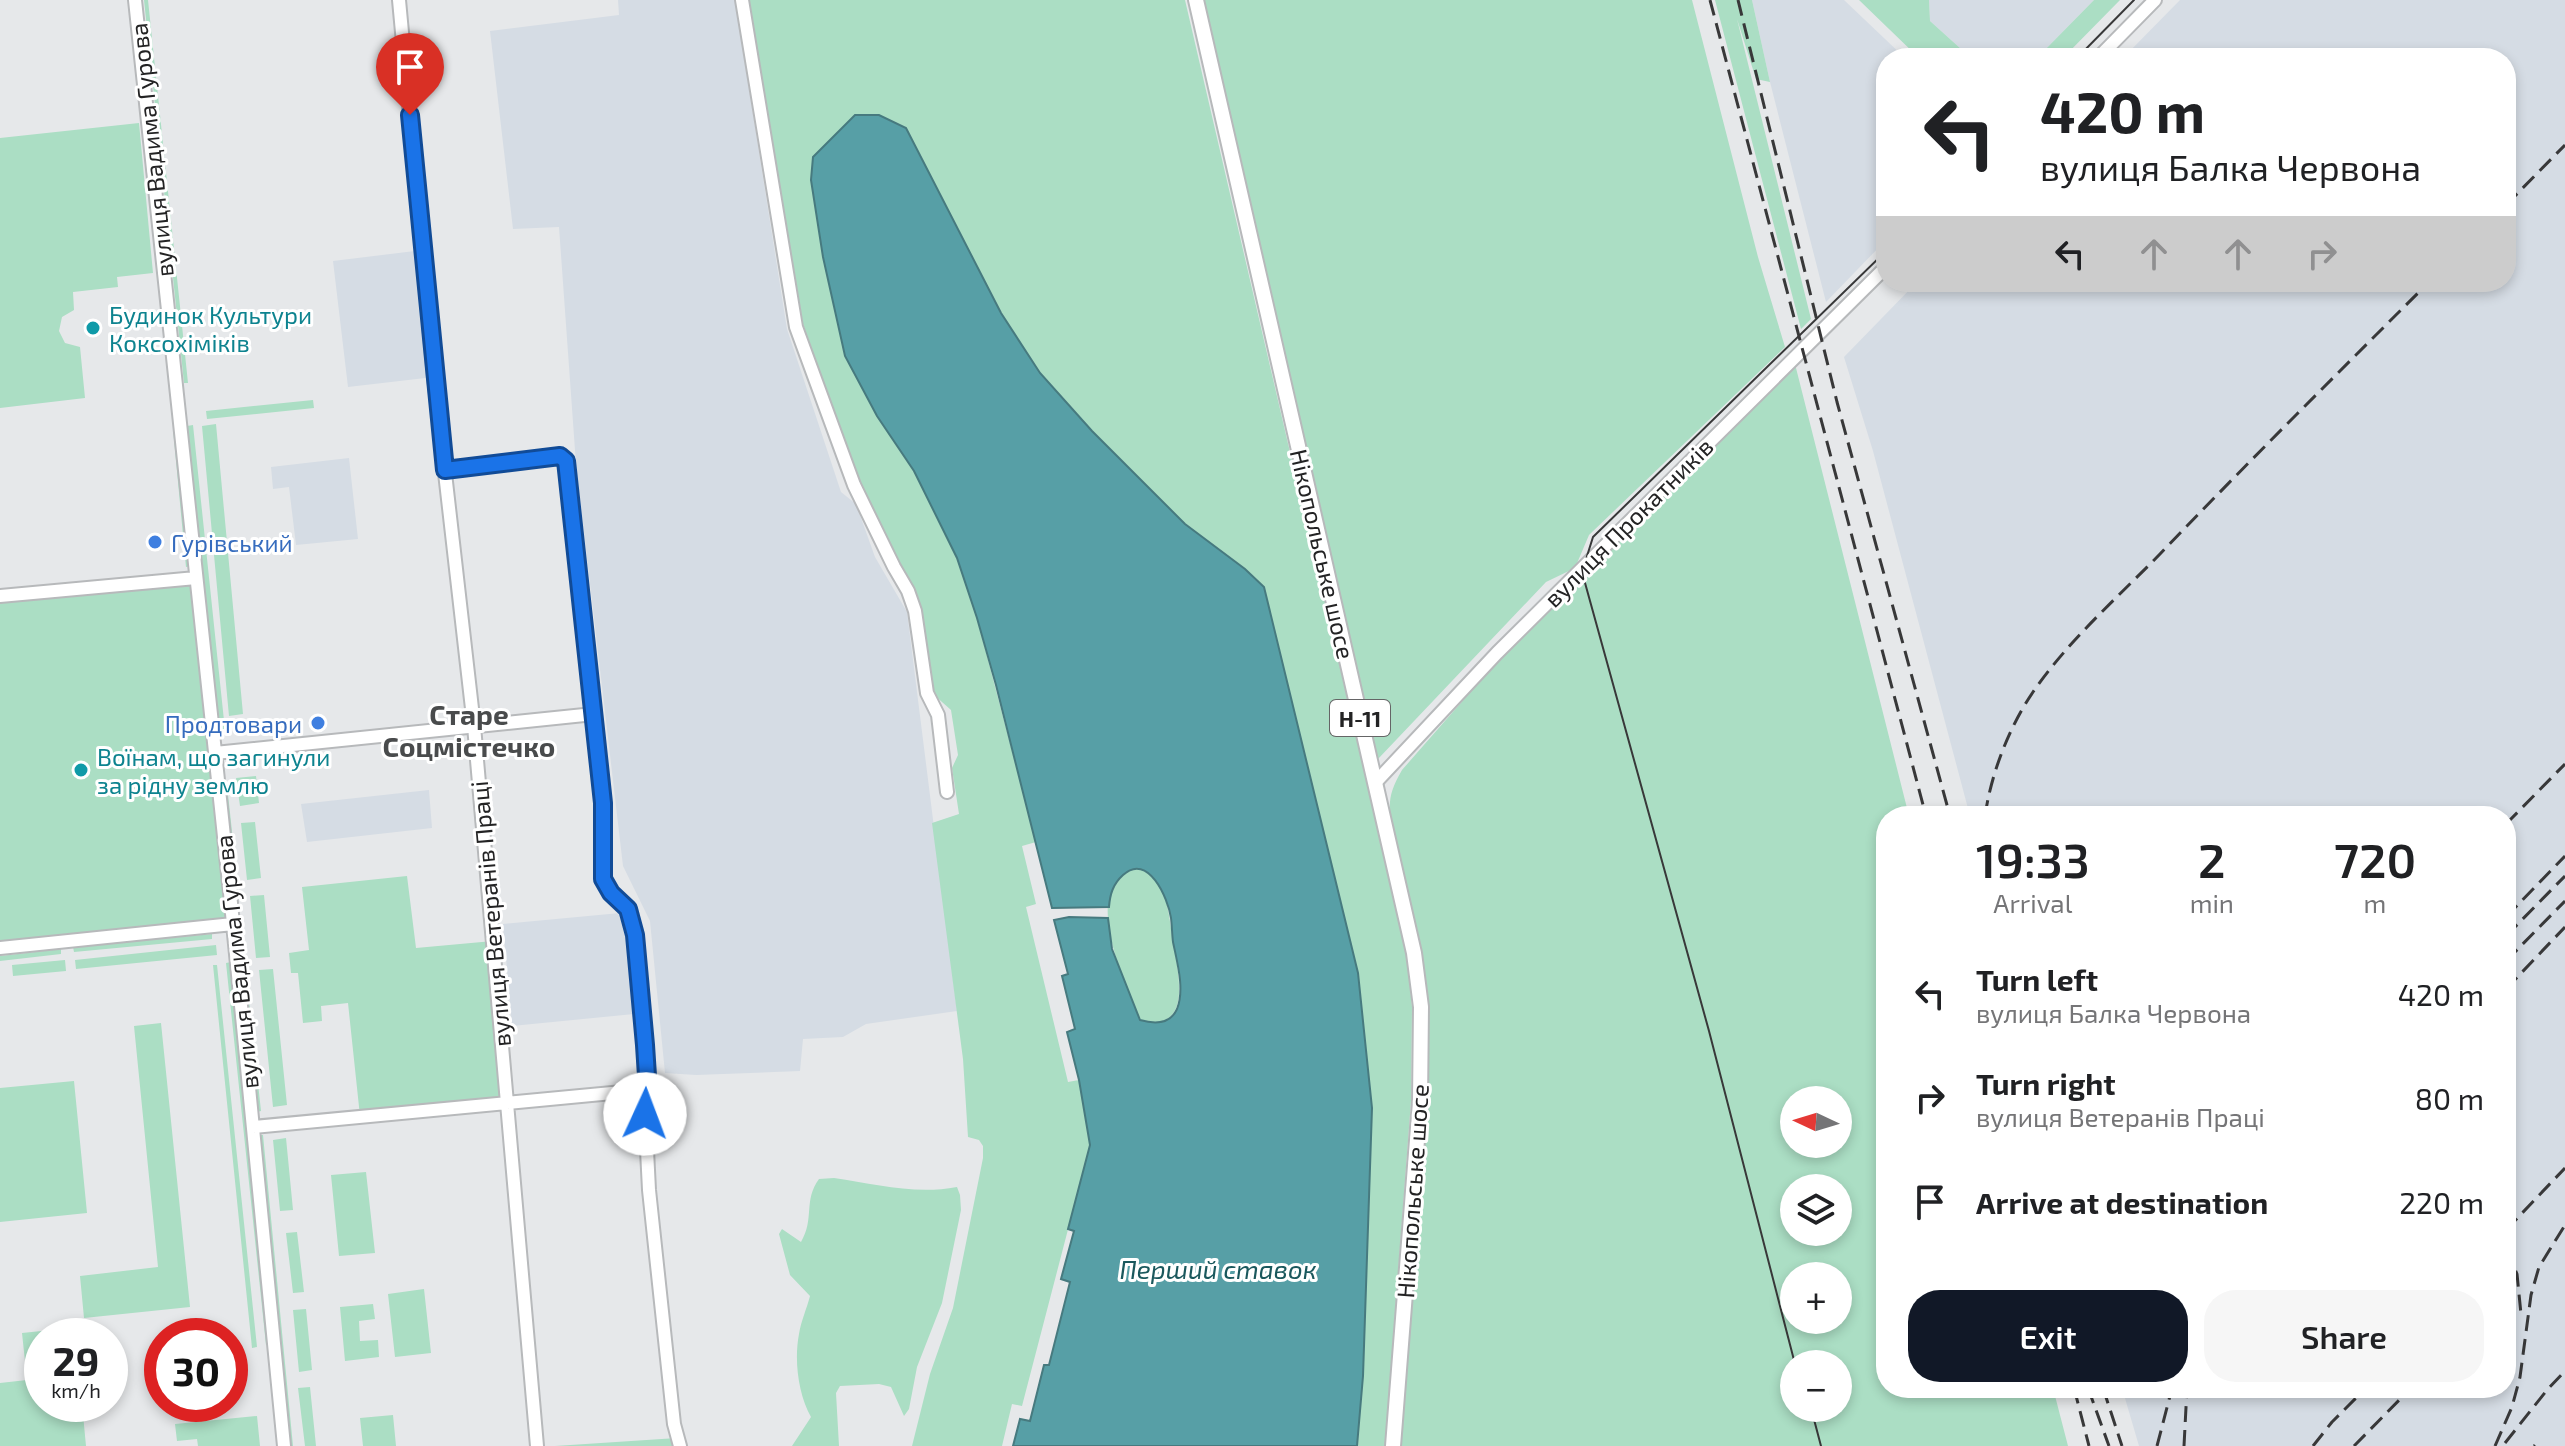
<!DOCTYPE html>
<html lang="en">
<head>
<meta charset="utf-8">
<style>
	:root { --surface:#fff; --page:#f6f6f6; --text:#202124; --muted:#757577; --accent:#111827 }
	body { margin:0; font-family:"Exo 2",sans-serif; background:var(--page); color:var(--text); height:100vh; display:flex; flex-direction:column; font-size:30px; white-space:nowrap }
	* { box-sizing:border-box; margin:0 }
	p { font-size:26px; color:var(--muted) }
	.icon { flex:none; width:44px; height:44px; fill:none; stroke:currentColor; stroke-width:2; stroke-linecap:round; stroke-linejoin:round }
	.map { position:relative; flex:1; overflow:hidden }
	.sheet { position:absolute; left:1876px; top:806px; width:640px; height:592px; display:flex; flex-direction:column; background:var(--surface); border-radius:32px; box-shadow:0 4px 12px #0003 }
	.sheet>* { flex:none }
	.top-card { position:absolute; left:1876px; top:48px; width:640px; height:244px; border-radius:32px; box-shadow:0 4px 12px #0003; background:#fff; color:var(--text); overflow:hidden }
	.needle { width:52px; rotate:274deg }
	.controls { position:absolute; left:1780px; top:1086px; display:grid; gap:16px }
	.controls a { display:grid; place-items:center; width:72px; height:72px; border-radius:50%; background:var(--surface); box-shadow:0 4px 12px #0003; font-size:40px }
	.speed { position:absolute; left:24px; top:1318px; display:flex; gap:16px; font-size:40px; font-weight:700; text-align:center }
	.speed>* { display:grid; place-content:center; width:104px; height:104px; border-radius:50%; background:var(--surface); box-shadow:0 4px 12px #0003; line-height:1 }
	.speed small { font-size:20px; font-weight:400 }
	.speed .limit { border:12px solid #d22; background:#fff; color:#111 }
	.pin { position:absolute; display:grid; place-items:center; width:68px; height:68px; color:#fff; margin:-82px -34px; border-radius:50% 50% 50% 0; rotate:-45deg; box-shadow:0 0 8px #0007 }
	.pin .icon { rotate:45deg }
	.me { position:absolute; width:88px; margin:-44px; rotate:2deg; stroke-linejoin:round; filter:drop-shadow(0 0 6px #0008) }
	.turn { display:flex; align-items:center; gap:28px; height:168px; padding:0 32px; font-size:36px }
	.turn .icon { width:104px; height:104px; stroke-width:2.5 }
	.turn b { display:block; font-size:56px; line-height:68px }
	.lanes { display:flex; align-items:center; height:76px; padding:0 32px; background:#0003; justify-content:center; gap:40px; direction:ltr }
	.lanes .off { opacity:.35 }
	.eta { display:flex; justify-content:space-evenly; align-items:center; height:136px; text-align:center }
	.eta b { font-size:48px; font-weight:600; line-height:56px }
	.primary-button { display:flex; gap:16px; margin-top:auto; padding:16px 32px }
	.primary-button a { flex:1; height:92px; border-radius:32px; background:var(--accent); color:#fff; font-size:32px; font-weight:600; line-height:92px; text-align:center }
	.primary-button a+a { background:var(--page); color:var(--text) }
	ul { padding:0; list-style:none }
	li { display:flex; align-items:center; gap:24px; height:104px; padding:0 32px }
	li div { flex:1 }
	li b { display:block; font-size:30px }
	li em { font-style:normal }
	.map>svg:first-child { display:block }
	.built { fill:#d5dce4 }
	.green { fill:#abdec4; fill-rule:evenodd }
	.water { fill:#579fa6; stroke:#477a7f; stroke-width:2 }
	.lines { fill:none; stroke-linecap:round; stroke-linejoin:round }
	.minor-casing { stroke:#b7b9bb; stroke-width:16 }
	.major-casing { stroke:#b7b9bb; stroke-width:18 }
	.minor { stroke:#fff; stroke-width:12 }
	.major { stroke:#fff; stroke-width:14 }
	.tram { stroke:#383839; stroke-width:2 }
	.rail { stroke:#383839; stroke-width:3; stroke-dasharray:16 8; stroke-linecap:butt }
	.route-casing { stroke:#114b97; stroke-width:20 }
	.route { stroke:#1a73e8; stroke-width:14 }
	.culture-dot { fill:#0f9aa8; stroke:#fff; stroke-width:3 }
	.shop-dot { fill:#3f7fe0; stroke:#fff; stroke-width:3 }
	.labels { text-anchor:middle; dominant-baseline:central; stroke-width:6; stroke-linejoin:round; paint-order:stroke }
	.shield { fill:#fff; stroke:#656566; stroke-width:2 }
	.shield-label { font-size:22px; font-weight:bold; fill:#232324 }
	.street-label { font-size:24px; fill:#232324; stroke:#fff }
	.culture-label { font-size:24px; fill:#0d838f; stroke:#fff; text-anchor:start }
	.shop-label { font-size:24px; fill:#366cbe; stroke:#fff; text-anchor:start }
	.water-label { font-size:26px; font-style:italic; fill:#1a585d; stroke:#fff }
	.quarter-label { font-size:28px; font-weight:bold; fill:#494b4c; stroke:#fff }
</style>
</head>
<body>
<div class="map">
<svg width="2565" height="1446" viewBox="0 0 2565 1446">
	<rect width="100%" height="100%" fill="#e6e8ea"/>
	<path class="built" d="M618,0H735L787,329L841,492L856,504L875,557L907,612L957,1011L866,1024L843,1037L803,1039L800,1071L696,1075L665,1073L650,921L623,866L576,464L559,227L513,229L490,31L619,15Z
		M1752,0H1844L1905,58H1886V240L1826,302L1770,82Z
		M1929,0H2094L2037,58H1971L1930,21Z
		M2180,0H2565V1446H2139L2122,1388H2506V816H1970L1873,451L1844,357L1917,282H2506V58H2123Z
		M423,250L434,377L348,387L333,261Z
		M349,458L358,539L296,545L289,487L273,489L271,467Z
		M429,790L432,828L307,842L301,804Z
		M620,913L626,936L634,1014L512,1026L503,924Z"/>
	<path class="green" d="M144,0H148L188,383H184Z
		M749,0H1185L1407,956L1412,1007L1411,1101L1385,1446H1357L1363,1376L1372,1108L1264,587L1245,569L1185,524L1092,431L1040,373L1001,313L823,257L845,356L877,416L914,471L957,558L977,618L1036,842L1022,846L1036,904L1026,907L1068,1082L1079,1080L1090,1145L1022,1406L1012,1404L1002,1446H912L930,1374L953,1308L983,1158V1146L979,1140L968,1137L963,1059L932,823L959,814L952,768L958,755L951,710L933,694L921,611L859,483L803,324Z
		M1202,0H1692L1758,257L1785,347L1589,535L1575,568L1546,582L1378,759Z
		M1715,0H1752L1770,82L1756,79L1737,19L1811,319L1801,329Z
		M1859,0H1929L1930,21L1971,58H1919Z
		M2094,0H2120L2063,58H2037Z
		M139,123L153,273L117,277L118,287L73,292L74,310L62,317L59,331L65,343L80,347L85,398L0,408V138Z
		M1795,364L1909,816H1886V1388H2053L2068,1446H1401L1426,1102L1427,1006L1391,824C1388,800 1390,791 1402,770L1501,657ZM1794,1100H1838V1144H1794ZM1794,1188H1838V1232H1794ZM1794,1276H1838V1320H1794ZM1794,1364H1838V1408H1794Z
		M313,400L314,408L207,419L206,411Z
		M216,424L243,714L229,716L202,426Z
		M193,425L225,730H219L187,426Z
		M173,429H178L191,566L186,567Z
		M196,578L233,924L0,948V597Z
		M256,776L259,803L240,806L236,778Z
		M227,785L238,887L234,888L223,786Z
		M255,822L261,878L247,880L241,823Z
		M1138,868C1169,881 1168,913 1173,941C1178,973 1194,1034 1140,1020C1126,983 1076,885 1138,868Z
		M407,876L416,948L493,941L507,1103L360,1116L348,1003L321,1006L322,1021L303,1023L298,973H291L289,953L309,950L302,887Z
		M264,895L270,957L256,958L250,896Z
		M212,934V939L74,952L73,947Z
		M216,945L217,955L76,969L75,960Z
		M61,949V954L0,961V956Z
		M65,960L66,971L13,976L12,965Z
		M231,962L270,1345H266L226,963Z
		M213,965H217L257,1347L252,1348Z
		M273,969L287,1105L273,1107L259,970Z
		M246,972L261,1111L257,1112L243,973Z
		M161,1023L190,1307L84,1318L80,1276L158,1267L134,1026Z
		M74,1081L87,1213L0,1222V1088Z
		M260,1135H263L293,1446H290Z
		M286,1138L293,1210L280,1211L273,1140Z
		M366,1172L375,1253L339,1256L331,1175Z
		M834,1178C875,1184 915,1195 957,1187L960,1195L961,1210L942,1303L917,1367L909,1409L904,1416L891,1387L879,1384L840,1386L836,1393L839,1446H792L811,1417C798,1394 794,1360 799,1334C801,1321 807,1308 810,1296L790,1275L779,1234L782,1229L801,1242C815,1218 803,1201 819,1179Z
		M297,1232L304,1292L293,1293L286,1233Z
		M424,1289L431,1353L395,1357L388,1294Z
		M373,1304L375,1319L359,1321L360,1341L378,1340L379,1357L345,1361L340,1307Z
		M306,1309L312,1370L299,1372L293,1310Z
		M51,1330L52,1336H42V1404H82L86,1446H0V1383L27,1380L22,1333Z
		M310,1387L316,1446H305L298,1388Z
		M393,1415L396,1446H363L360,1418Z
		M257,1416L260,1446H198L197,1439L177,1441L175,1424Z
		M677,1438L680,1446H555Z"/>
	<path class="water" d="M855,115H879L906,128L1001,313L1040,373L1092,431L1185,524L1245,569L1264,587L1358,973L1372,1108L1363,1376L1357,1446H1013L1020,1419L1030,1421L1044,1365H1049L1070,1282L1061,1279L1074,1231L1068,1229L1090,1145L1079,1080L1067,1032L1075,1029L1062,976L1068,974L1054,920L1069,917L1108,918L1112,949L1140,1020C1154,1024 1170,1025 1177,1009C1185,989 1177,962 1173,942C1172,934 1172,926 1171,918C1168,898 1148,852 1123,875C1113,884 1110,894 1109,907L1052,908L996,685L977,618L957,558L914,471L877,416L845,356L823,257L811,180L813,157Z"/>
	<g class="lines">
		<g class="minor-casing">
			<path id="minor" d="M135,0L230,893L284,1446
				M399,0L434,377L474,726L537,1446
				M742,0L796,327L854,485L894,567L908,591L915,611L927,693L938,715L947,792
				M2098,58L2155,0
				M445,470L560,456L566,461L603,803V879L611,893L628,909L635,935L647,1076L644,1090L649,1190L674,1424L680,1446
				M0,596L196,578
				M215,753L594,714
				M1375,783L1497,653L1886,267
				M0,948L233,924
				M253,1127L644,1090"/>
		</g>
		<g class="major-casing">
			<path id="major" d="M1196,0L1414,953L1421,1007L1420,1102L1393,1446"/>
		</g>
		<use href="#minor" class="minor"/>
		<use href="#major" class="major"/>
		<path class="tram" d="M2077,58L2134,0
			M1795,1364L1709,1031L1582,572L1593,537L1886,251
			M1811,1408L1821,1446"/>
		<path class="rail" d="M1710,0L1926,816
			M1738,0L1837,402L1950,816
			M2506,205L2565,145
			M1985,816C1991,774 2009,727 2033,692C2068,641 2117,598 2160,554C2248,462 2339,372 2429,282
			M2506,824L2565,764
			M2506,917L2565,856
			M2506,936L2565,876
			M2506,961L2565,901
			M2506,989L2565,927
			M2506,1230L2565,1168
			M2506,1249L2517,1274L2521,1314
			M2074,1388L2089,1446
			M2088,1388L2109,1446
			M2103,1388L2122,1446
			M2505,1443L2547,1390L2565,1371
			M2157,1446L2172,1388
			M2184,1446L2187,1388
			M2313,1446L2332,1422L2366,1388
			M2354,1446L2411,1388
			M2495,1446L2512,1407L2520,1377L2531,1295L2539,1267L2565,1225
			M2534,1446L2535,1445"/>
	</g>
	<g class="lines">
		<g class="route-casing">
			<path id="route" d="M410,115L445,470L560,456L566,461L603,803V879L611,893L628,909L635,935L645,1045L647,1076L644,1090L645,1114"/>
		</g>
		<use href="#route" class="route"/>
	</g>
	<g class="culture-dot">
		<circle cx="93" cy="328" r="8"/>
		<circle cx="81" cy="770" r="8"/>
	</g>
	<g class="shop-dot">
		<circle cx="155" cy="542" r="8"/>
		<circle cx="318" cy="723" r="8"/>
	</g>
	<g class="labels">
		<rect class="shield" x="1330" y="700" width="60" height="36" rx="6"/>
		<g class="shield-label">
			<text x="1360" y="718">Н-11</text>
		</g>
		<g class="street-label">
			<text transform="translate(151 150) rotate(-96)">вулиця Вадима Гурова</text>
			<text transform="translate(1628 522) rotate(-45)">вулиця Прокатників</text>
			<text transform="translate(1323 554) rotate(77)">Нікопольське шосе</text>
			<text transform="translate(490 914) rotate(-95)">вулиця Ветеранів Праці</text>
			<text transform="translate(236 962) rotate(-96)">вулиця Вадима Гурова</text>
			<text transform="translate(1412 1191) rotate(-86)">Нікопольське шосе</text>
		</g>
		<g class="culture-label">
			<text x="109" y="314">Будинок Культури<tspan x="109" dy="28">Коксохіміків</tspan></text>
			<text x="97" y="756">Воїнам, що загинули<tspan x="97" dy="28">за рідну землю</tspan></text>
		</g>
		<g class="shop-label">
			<text x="171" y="542">Гурівський</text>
			<text x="302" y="723" text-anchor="end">Продтовари</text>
		</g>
		<g class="water-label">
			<text x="1218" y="1268">Перший ставок</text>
		</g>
		<g class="quarter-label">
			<text x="469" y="714">Старе<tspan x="469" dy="32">Соцмістечко</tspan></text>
		</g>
	</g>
</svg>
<div class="controls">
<a><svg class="needle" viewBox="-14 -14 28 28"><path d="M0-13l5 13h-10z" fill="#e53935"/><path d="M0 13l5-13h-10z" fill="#757577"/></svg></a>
<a><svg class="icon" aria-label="layers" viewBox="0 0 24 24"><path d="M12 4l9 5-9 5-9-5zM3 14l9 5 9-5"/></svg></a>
<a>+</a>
<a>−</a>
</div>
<div class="speed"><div>29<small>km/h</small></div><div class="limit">30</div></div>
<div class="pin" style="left:410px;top:115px;background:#d93025"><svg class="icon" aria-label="arrive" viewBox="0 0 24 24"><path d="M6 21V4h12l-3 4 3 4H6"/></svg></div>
<svg class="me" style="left:645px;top:1114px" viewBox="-20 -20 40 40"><circle r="19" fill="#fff"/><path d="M0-13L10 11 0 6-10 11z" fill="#1a73e8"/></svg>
<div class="top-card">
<div class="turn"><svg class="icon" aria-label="left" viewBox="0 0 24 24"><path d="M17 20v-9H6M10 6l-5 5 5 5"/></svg><div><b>420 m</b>вулиця Балка Червона</div></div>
<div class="lanes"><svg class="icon" aria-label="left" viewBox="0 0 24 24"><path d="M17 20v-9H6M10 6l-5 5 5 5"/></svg><svg class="icon off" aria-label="ahead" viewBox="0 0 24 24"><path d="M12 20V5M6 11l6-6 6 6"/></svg><svg class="icon off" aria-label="ahead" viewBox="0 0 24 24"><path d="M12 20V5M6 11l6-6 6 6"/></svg><svg class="icon off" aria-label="right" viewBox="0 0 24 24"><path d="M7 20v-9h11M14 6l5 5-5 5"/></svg></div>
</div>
<section class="sheet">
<div class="eta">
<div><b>19:33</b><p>Arrival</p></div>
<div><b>2</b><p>min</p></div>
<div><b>720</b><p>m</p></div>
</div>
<ul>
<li><svg class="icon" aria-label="left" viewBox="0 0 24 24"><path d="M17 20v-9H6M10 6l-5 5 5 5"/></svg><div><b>Turn left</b><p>вулиця Балка Червона</p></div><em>420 m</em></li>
<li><svg class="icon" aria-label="right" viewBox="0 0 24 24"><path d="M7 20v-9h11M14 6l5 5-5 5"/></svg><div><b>Turn right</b><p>вулиця Ветеранів Праці</p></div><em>80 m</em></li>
<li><svg class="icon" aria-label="arrive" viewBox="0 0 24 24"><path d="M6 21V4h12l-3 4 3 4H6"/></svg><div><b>Arrive at destination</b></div><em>220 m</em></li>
</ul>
<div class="primary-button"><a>Exit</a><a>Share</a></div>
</section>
</div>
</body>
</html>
